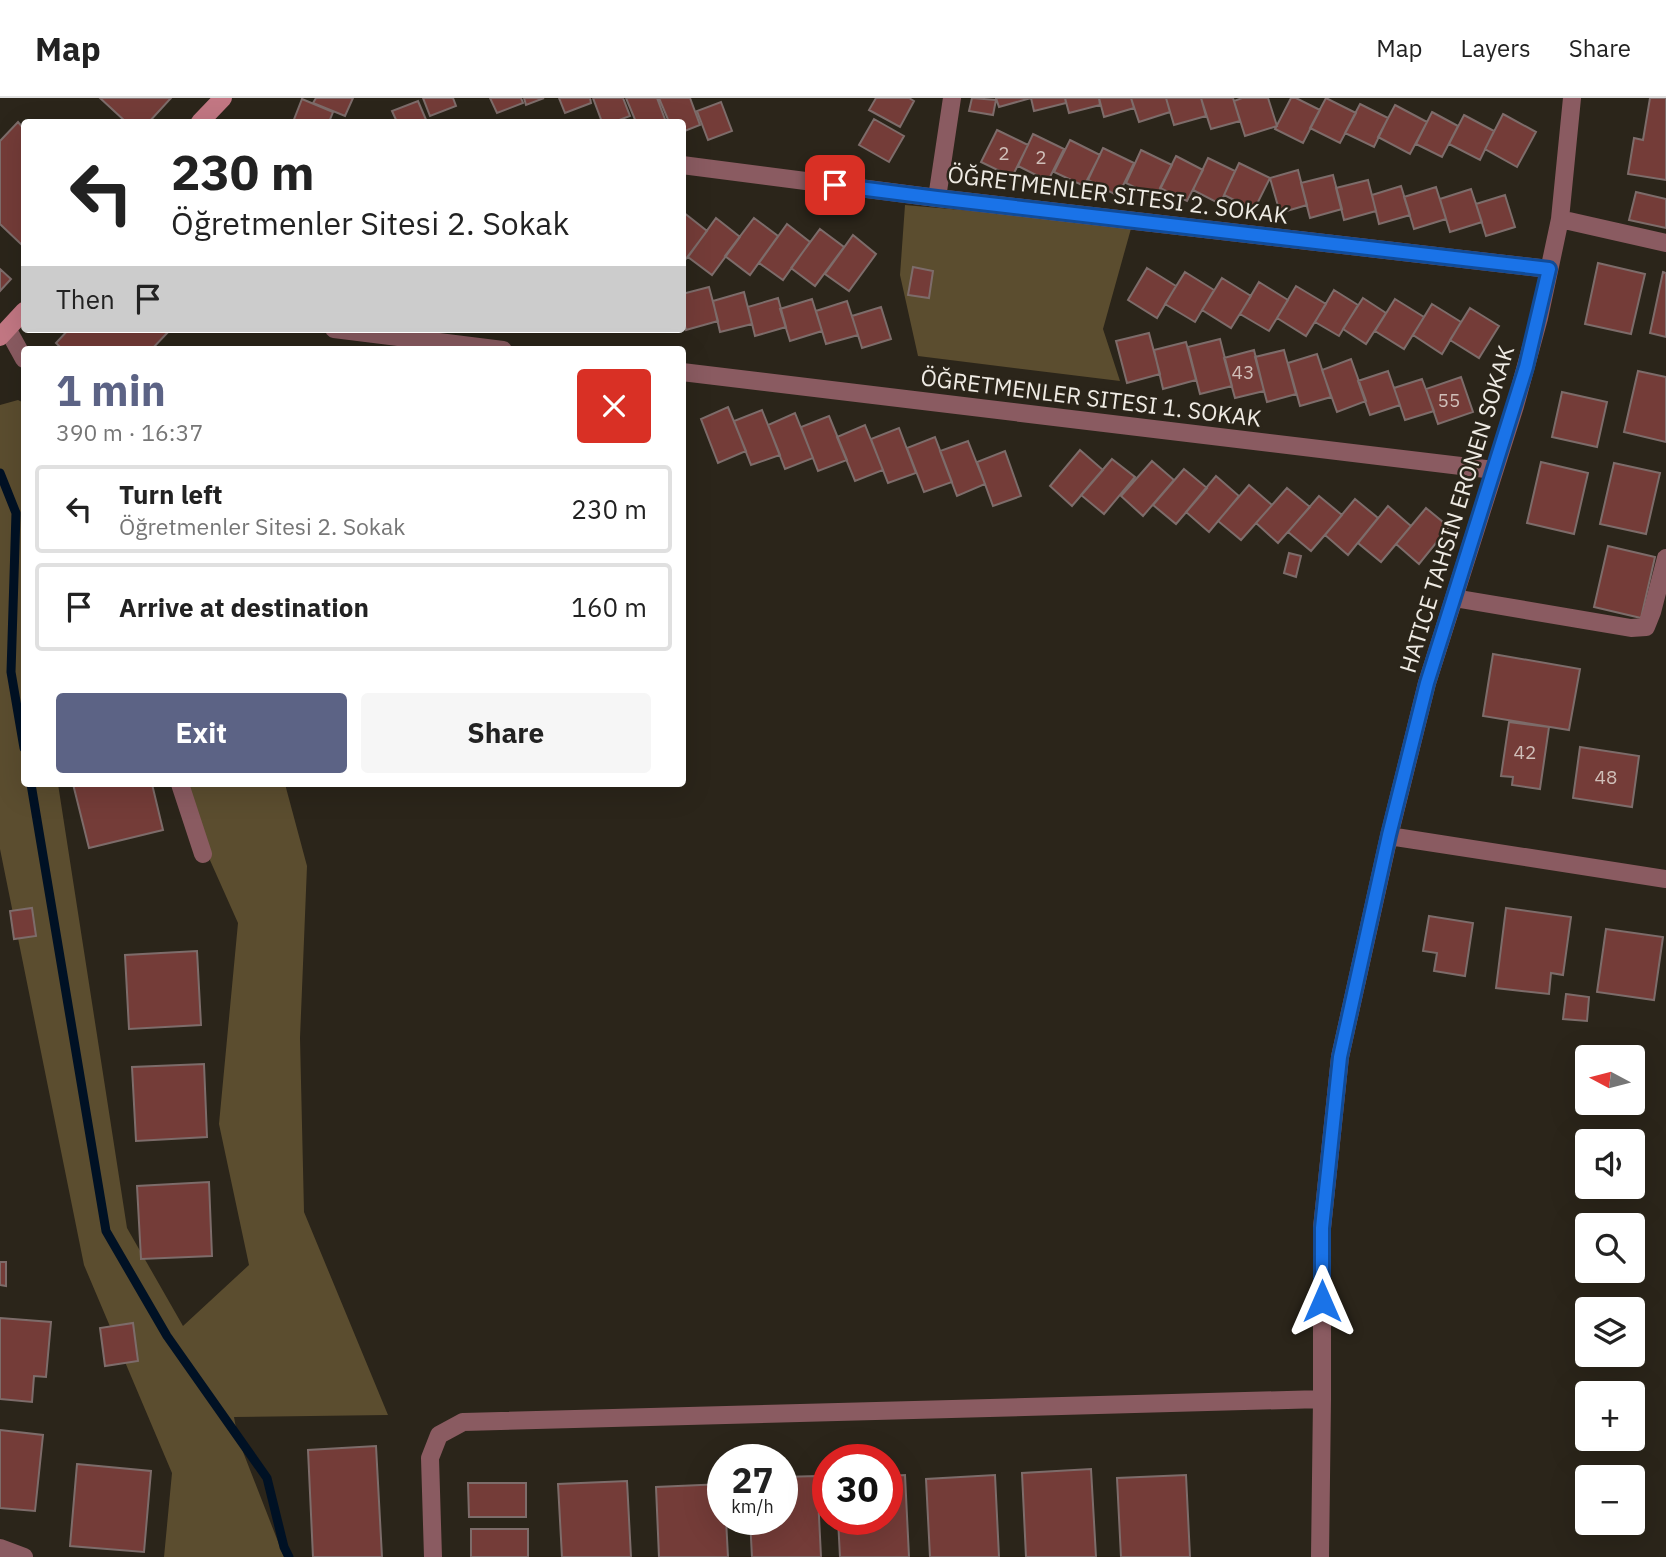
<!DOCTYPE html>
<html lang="en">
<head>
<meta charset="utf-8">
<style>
	:root { --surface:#fff; --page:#f6f6f6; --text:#222; --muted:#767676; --line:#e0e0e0; --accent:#5c6385 }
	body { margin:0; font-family:"IBM Plex Sans",sans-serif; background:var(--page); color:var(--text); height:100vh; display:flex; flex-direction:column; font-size:26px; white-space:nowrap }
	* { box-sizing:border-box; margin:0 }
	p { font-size:23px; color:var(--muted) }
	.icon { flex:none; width:38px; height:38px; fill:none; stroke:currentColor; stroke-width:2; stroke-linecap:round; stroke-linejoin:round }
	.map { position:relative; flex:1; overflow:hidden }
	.panel { position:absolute; left:21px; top:248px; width:665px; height:441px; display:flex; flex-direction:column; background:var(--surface); border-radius:7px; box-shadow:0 7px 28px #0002 }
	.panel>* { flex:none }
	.top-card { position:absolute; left:21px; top:21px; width:665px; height:214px; border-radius:7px; box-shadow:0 7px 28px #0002; background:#fff; color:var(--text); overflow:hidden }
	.needle { width:46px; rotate:277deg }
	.controls { position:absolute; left:1575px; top:947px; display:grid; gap:14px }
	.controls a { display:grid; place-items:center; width:70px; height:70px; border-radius:7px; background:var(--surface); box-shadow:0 7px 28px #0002; font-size:35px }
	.speed { position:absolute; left:707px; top:1346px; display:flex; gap:14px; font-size:35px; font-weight:700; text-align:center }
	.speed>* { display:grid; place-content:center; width:91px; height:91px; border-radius:50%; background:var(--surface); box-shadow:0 7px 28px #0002; line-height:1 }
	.speed small { font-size:18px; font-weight:400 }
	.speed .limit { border:10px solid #d22; background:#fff; color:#111 }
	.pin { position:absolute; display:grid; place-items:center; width:60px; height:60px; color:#fff; margin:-30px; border-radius:14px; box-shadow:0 4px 10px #0006 }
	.me { position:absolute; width:77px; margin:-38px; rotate:0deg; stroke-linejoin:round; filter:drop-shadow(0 0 5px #0008) }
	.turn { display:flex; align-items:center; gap:24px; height:147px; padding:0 35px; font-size:32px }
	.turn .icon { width:91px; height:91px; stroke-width:2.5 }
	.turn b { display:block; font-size:49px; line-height:60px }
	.then { display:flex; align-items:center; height:66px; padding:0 35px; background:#0003; gap:14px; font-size:26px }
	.round { display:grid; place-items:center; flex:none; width:74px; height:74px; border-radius:7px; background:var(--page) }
	.summary { display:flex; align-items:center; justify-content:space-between; height:119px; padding:0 35px }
	h1 { font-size:42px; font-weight:700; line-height:52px; color:var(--accent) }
	.cta { display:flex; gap:14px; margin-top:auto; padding:14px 35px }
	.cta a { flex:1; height:80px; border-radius:7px; background:var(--accent); color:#fff; font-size:28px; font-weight:700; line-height:80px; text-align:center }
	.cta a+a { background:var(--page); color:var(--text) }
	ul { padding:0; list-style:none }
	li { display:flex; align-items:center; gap:21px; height:88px; margin:0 14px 10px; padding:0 21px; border:4px solid var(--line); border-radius:7px }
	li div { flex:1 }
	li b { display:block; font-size:26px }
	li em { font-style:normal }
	header { display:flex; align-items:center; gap:42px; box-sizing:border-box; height:98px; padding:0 35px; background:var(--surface); border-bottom:2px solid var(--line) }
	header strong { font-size:33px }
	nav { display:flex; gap:38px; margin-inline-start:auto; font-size:24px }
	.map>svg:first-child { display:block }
	.green { fill:#5b4d2f }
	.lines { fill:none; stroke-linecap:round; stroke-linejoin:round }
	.stream { stroke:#001124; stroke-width:9 }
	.building { fill:#743c38; stroke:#7d6c6a; stroke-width:2 }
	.service { stroke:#8a5b61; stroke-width:18 }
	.minor { stroke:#8a5b61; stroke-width:18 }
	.secondary { stroke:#c27783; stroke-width:18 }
	.route-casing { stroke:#114b97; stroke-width:18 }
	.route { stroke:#1a73e8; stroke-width:12 }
	.labels { text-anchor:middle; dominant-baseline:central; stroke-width:5; stroke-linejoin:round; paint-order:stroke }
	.number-label { font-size:19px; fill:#d0bfb9 }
	.street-label { font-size:23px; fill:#efebe4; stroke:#2b251a }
</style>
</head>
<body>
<header>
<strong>Map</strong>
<nav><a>Map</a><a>Layers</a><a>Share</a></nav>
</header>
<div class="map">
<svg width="1666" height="1459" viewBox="0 0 1666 1459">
	<rect width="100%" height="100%" fill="#2b251a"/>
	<path class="green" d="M905,107L1132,127L1103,231L1120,283L918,258L900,177Z
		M18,302L24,305V686H58L127,1130L183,1228L249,1167L219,1026L238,825L176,686H285L307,768L300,940L304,1114L388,1317L234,1319L238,1341L284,1459H164L172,1375L84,1167L0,751V307Z"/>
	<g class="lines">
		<path class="stream" d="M0,375L16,415L11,574L24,650
			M31,686L106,1133L167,1238L267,1380L284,1449L289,1459"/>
	</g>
	<path class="building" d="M100,0H171L149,24H126Z
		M316,0H353L345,18L313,5Z
		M423,0H453L456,8L430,18Z
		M490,0H521L523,5L497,15Z
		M524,0H544L526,7Z
		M559,0H590L591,5L565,15Z
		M593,0H623L630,18L614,24H602Z
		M626,0H657L666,24H636Z
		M659,0H690L700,27L682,34V24H669Z
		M876,0H909L914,3L900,29L869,12Z
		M972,0L996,2L993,17L969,13Z
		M996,0H1031L999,9Z
		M1031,0H1065L1066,5L1034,13Z
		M1065,0H1099L1100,7L1069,15Z
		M1099,0H1131L1134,10L1104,19Z
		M1131,0H1166L1170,14L1139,24Z
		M1166,0H1201L1206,18L1174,27Z
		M1201,0H1233L1240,23L1211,31Z
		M1242,0H1268L1277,28L1245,38L1234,3Z
		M1291,0H1296L1320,12L1303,45L1275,31Z
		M1326,0L1356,15L1340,45L1310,30Z
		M1650,0H1666V82L1628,76L1634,40L1643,42Z
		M302,1L333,14L329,24H293Z
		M418,3L427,24H397L392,13Z
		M721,4L732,33L708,42L697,13Z
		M1360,6L1388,20L1374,49L1345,35Z
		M1395,7L1427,24L1410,56L1378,39Z
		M1432,14L1458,28L1442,59L1416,46Z
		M1503,16L1536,34L1517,69L1485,51Z
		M1464,17L1494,33L1480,62L1449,46Z
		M874,21L904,38L889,64L859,47Z
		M18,24L24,31V149L0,126V43Z
		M997,32L1028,47L1012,79L981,64Z
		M1033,36L1064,51L1048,83L1018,68Z
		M1070,42L1100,57L1084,88L1054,74Z
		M1103,50L1134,65L1118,98L1088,82Z
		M1141,52L1172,67L1156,100L1126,85Z
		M1176,58L1203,72L1187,103L1160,90Z
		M1208,60L1235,73L1220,106L1193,92Z
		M1239,65L1270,80L1254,112L1224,97Z
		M1298,72L1307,107L1280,115L1270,80Z
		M1333,77L1342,111L1310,120L1301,85Z
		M1368,82L1376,113L1344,122L1336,90Z
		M1401,88L1410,117L1379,126L1372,97Z
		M1436,89L1446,121L1414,131L1404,99Z
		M1471,91L1482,124L1450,134L1440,101Z
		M1636,94L1666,101V130L1629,122Z
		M1505,97L1515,129L1486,138L1476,106Z
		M683,114L707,133L682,166V115Z
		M716,120L740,139L712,177L688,159Z
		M754,120L778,138L750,177L725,158Z
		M787,126L810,144L783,182L759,165Z
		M820,131L844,149L815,188L791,170Z
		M853,137L876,156L849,193L825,176Z
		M1598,165L1645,176L1631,236L1585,226Z
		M913,169L933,173L929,200L908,197Z
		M1147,170L1176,188L1157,220L1128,202Z
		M0,171L11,181L0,193Z
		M1185,174L1214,192L1195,224L1165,206Z
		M1663,174L1666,175V239L1650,235Z
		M1222,180L1251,198L1231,230L1202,212Z
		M1259,184L1288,202L1269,233L1240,216Z
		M1296,188L1326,206L1306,238L1277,220Z
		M709,189L718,223L686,232L682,216V196Z
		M1334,192L1358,207L1339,238L1315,224Z
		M744,194L752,226L720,234L713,203Z
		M778,200L786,229L755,238L748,209Z
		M1363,200L1386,215L1366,246L1343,231Z
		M812,201L822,233L790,243L780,211Z
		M1395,201L1424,219L1404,251L1375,233Z
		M847,203L858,237L826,246L816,213Z
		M1432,206L1461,224L1442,256L1413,237Z
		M881,209L891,241L862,250L852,218Z
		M1470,210L1499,228L1479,260L1450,242Z
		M69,231H171L151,252H63L56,245Z
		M1149,235L1160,276L1127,285L1116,243Z
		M1220,241L1232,288L1200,296L1188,249Z
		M1186,244L1196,282L1163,291L1154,252Z
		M1254,252L1264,293L1235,300L1224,260Z
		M1284,252L1296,296L1267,304L1255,259Z
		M1317,256L1331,299L1300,308L1288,265Z
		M1351,261L1366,303L1337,314L1322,272Z
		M1388,273L1400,307L1370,317L1358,283Z
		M1638,273L1666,279V344L1624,334Z
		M1461,279L1473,314L1438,326L1426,291Z
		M1422,281L1434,313L1405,322L1394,290Z
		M1562,294L1607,304L1597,349L1552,339Z
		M728,309L746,353L718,365L701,321Z
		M762,312L780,357L751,367L734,323Z
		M795,315L813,360L785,371L768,327Z
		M829,318L847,362L818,373L801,329Z
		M865,327L883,372L855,383L837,339Z
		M899,330L916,375L888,385L871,341Z
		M935,339L952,384L924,394L907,350Z
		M968,343L985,386L957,398L940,353Z
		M1080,352L1103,372L1072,408L1050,388Z
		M1005,353L1021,398L993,408L977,364Z
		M1112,361L1135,379L1104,416L1081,397Z
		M1152,363L1174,382L1143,418L1121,398Z
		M1541,364L1588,375L1574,436L1527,425Z
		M1614,365L1660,375L1646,436L1600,426Z
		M1184,371L1207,390L1176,426L1153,407Z
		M1216,378L1239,398L1209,434L1186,414Z
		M1249,387L1272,407L1241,442L1218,423Z
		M1287,390L1310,409L1278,445L1256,425Z
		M1319,398L1342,417L1311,453L1288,434Z
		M1355,401L1378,420L1348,457L1325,437Z
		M1388,408L1411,428L1381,464L1358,445Z
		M1426,410L1449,429L1419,466L1396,446Z
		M1608,448L1655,459L1641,520L1594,509Z
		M1289,455L1301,458L1296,479L1284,475Z
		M1493,556L1580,571L1569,632L1483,618Z
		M1509,624L1549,629L1540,691L1512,687L1513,679L1501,678Z
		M1580,649L1639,658L1632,709L1573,700Z
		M73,686H152L163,732L89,750Z
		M32,810L36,838L14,841L10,813Z
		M1506,810L1571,819L1563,877L1551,875L1549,896L1496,890Z
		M1429,818L1473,825L1465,878L1434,873L1437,855L1423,853Z
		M1606,831L1663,839L1654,902L1597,894Z
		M197,853L201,927L129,931L125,857Z
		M1566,896L1589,899L1587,923L1563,921Z
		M204,966L207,1039L136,1043L132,969Z
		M209,1084L212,1158L141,1161L137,1088Z
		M0,1164H6V1188L0,1187Z
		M0,1220L51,1224L46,1279L34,1278L32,1304L0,1301Z
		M133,1225L138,1263L105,1268L100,1230Z
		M0,1332L43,1337L35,1413L0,1410Z
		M376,1348L382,1459H313L308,1352Z
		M77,1366L151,1373L144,1454L70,1448Z
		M1091,1371L1096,1459H1026L1022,1375Z
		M905,1377L909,1459H840L838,1421H887V1378Z
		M995,1377L999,1459H930L926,1381Z
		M1186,1377L1190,1459H1121L1117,1380Z
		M817,1378L821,1459H752L750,1421H782V1379Z
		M627,1383L631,1459H562L558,1386Z
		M468,1385H526V1419H469Z
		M723,1386V1421H726L728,1459H659L656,1389Z
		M471,1431H528V1459H471Z"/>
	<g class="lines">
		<path class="service" d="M8,232L24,261
			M180,686L203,756"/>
		<path class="minor" d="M682,67L937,100L1549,171
			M937,100L952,0
			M1560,121L1666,145
			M334,231L503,252
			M682,274L1494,372
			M1454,500L1631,530L1646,529L1652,514L1666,460
			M1389,738L1666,781
			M0,1450L24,1459
			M433,1459L430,1360L439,1337L463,1324L1322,1301
			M1320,1459L1322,1301V1130L1340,959L1389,738L1427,585L1515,308L1539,220L1560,121L1572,0"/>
		<path class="secondary" d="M200,24L223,0
			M0,239L24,213"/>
	</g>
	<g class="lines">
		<g class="route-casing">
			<path id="route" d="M835,87L937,100L1549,171L1526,269L1427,585L1389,737L1340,959L1322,1130V1203"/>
		</g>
		<use href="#route" class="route"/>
	</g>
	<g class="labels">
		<g class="number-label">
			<text x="1004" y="55">2</text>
			<text x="1041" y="59">2</text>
			<text x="1243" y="274">43</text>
			<text x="1449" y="302">55</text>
			<text x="1525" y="654">42</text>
			<text x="1606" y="679">48</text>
		</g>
		<g class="street-label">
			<text transform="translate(1118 96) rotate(7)">ÖĞRETMENLER SITESI 2. SOKAK</text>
			<text transform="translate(1091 299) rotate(7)">ÖĞRETMENLER SITESI 1. SOKAK</text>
			<text transform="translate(1456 411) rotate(-73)">HATICE TAHSIN ERONEN SOKAK</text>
		</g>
	</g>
</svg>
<div class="controls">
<a><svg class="needle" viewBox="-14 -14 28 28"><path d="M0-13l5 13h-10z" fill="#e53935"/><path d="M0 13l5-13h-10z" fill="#767676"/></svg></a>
<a><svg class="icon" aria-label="sound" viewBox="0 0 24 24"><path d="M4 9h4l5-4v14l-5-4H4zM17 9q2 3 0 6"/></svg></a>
<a><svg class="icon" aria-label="search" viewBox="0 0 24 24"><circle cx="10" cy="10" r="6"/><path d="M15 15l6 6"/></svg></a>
<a><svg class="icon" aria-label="layers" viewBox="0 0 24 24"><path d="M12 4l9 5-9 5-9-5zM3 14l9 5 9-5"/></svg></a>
<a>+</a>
<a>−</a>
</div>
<div class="speed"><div>27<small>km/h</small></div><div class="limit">30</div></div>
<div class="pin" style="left:835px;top:87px;background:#d93025"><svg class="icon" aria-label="arrive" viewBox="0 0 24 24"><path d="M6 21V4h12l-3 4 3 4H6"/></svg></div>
<svg class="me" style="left:1322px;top:1203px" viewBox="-20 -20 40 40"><path d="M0-17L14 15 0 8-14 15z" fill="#1a73e8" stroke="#fff" stroke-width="4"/></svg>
<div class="top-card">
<div class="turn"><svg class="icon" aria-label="left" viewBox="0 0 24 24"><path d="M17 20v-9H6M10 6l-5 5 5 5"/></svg><div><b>230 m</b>Öğretmenler Sitesi 2. Sokak</div></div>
<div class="then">Then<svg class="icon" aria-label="arrive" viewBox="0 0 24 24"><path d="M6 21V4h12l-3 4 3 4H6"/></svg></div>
</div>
<section class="panel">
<div class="summary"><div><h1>1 min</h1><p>390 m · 16:37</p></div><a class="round" style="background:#d93025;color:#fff"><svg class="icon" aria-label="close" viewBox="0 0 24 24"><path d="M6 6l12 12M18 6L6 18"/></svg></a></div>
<ul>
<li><svg class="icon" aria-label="left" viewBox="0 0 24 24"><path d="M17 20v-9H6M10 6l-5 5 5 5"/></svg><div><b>Turn left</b><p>Öğretmenler Sitesi 2. Sokak</p></div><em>230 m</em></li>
<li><svg class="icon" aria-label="arrive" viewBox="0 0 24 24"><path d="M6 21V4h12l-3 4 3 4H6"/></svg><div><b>Arrive at destination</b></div><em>160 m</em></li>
</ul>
<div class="cta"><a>Exit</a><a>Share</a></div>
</section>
</div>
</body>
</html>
